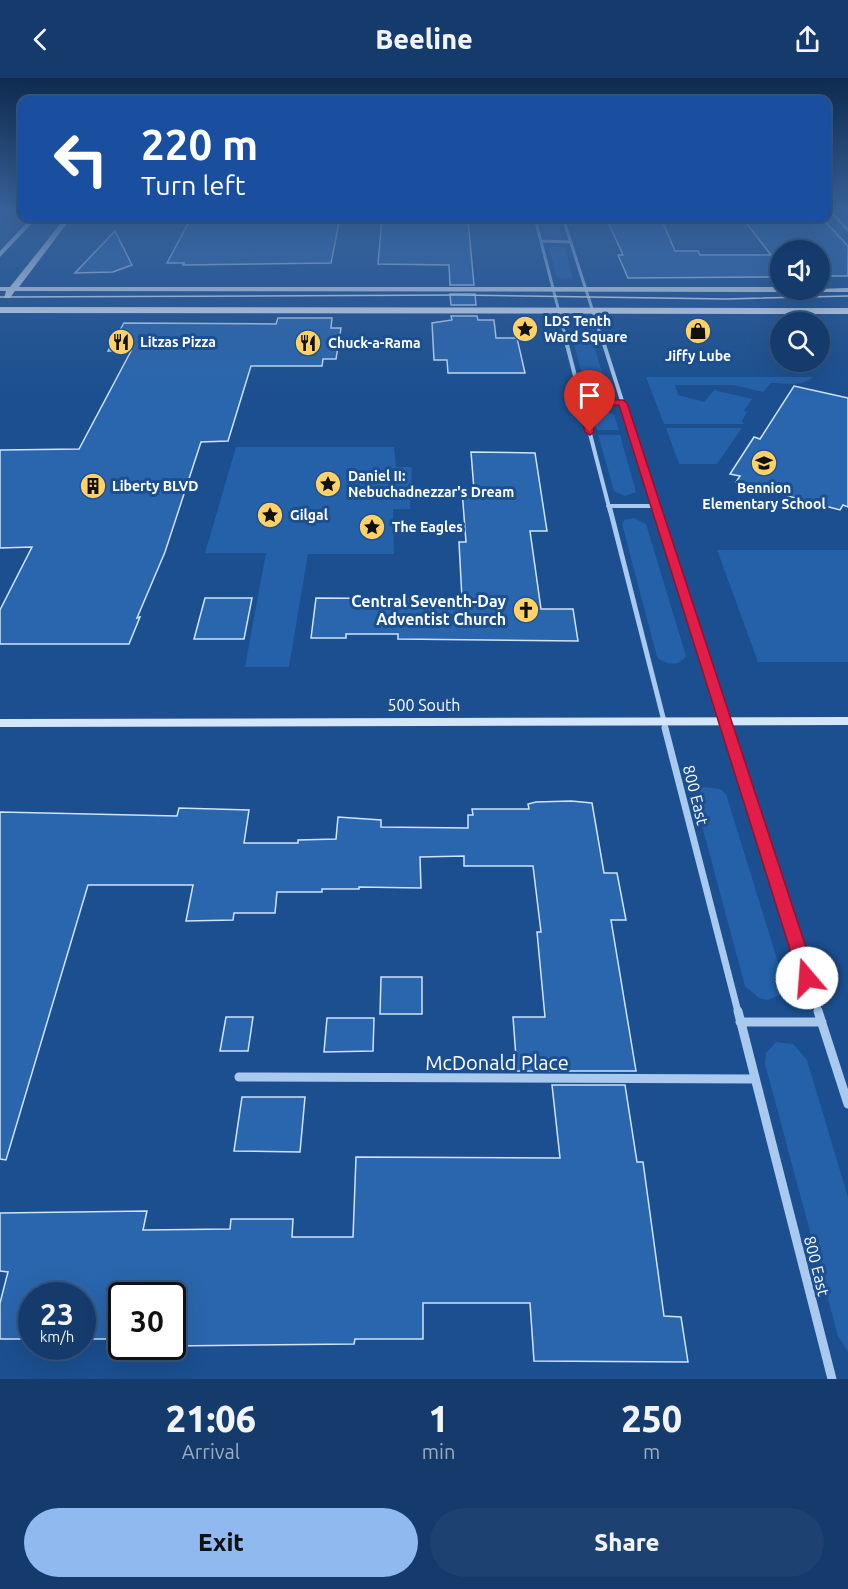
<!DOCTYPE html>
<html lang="en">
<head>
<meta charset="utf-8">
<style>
	:root { --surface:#143b6b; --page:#1d4271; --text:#f1f3f6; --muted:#9dadc1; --line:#33557e; --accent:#90b9f0 }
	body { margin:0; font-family:Ubuntu,sans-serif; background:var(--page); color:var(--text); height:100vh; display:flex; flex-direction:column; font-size:22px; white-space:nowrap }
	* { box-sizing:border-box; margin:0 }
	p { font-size:20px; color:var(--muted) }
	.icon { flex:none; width:33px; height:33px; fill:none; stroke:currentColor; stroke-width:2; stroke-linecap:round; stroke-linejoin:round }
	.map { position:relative; height:1301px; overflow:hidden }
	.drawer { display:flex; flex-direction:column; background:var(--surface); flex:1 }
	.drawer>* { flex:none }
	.banner { position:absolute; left:18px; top:18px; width:813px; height:126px; border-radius:12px; box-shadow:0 6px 24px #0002,0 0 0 2px var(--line); background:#1a4fa0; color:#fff; overflow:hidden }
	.fabs { position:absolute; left:770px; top:162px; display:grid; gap:12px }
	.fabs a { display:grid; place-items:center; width:60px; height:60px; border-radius:50%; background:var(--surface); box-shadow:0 6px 24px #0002,0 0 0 2px var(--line); font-size:30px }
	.speed { position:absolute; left:18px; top:1204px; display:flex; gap:12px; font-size:30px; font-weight:700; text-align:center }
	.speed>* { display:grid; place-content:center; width:78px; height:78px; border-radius:50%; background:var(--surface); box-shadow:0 6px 24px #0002,0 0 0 2px var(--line); line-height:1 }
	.speed small { font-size:15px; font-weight:400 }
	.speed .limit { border:3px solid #111; border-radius:9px; background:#fff; color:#111 }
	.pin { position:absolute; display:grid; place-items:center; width:51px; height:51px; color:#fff; margin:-62px -26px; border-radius:50% 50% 50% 0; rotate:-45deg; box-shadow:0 0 6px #0007 }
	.pin .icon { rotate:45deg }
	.me { position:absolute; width:66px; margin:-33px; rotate:342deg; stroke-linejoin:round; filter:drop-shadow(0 0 4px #0008) }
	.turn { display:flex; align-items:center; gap:21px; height:126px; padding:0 24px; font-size:27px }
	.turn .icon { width:78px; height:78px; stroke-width:2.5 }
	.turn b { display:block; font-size:42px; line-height:51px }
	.eta { display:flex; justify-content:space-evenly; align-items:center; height:102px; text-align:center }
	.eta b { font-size:36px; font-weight:800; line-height:42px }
	.button { display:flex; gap:12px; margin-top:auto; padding:12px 24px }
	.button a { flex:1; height:69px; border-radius:36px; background:var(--accent); color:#111; font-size:24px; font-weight:800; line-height:69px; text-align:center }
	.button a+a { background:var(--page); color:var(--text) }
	header { display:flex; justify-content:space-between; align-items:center; height:78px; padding:0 24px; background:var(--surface); font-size:27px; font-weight:800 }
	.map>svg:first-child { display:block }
	.green { fill:#2461a8 }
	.building { fill:#2a66ad; stroke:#cfe3fa; stroke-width:1.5 }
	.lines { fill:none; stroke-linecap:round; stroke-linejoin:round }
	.street-far4 { stroke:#a9c9ee; stroke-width:3 }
	.street-far3 { stroke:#a9c9ee; stroke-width:4 }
	.street-far2 { stroke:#a9c9ee; stroke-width:5 }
	.street-far1 { stroke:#a9c9ee; stroke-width:7 }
	.street { stroke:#a9c9ee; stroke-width:9 }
	.secondary { fill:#d6e6fa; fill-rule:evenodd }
	.primary { fill:#f0f6ff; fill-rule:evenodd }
	.tram { stroke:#fff; stroke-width:1.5 }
	.route { fill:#e11d48; stroke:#92132f; stroke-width:1.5 }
	.labels { text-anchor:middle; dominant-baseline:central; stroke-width:6; stroke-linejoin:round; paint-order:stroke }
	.far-poi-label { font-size:14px; font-weight:bold; fill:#fff; stroke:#1b4f8f; text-anchor:start }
	.poi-label { font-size:16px; font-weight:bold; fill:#fff; stroke:#1b4f8f; text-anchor:end }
	.street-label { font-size:16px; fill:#fff; stroke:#1b4f8f }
	.near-street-label { font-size:20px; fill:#fff; stroke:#1b4f8f }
</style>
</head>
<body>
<header><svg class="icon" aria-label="back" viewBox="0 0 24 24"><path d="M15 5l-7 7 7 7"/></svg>Beeline<svg class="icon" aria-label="share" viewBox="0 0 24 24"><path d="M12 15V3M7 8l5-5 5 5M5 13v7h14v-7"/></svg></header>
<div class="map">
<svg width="848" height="1301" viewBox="0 0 848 1301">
	<rect width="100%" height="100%" fill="#1b4f8f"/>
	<path class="green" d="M541,140H556L562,159L545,158Z
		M551,168L565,170L573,201L557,200L549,170Z
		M579,251L590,254L607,311L604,316H594L586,311L571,255Z
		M646,299H813C803,309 784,305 771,305L763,314L733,307H675L678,317L704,324L714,312L752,321L744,333L747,334L742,343L744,346H664Z
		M597,334L606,333L614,337L619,352H597L593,338Z
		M666,350H742L717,386H679Z
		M598,357H620L636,414L625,418L614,413Z
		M236,369H394L396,389H412L410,431H393L394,476H308L289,589H245L266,475H205Z
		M634,440L646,446L686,578C679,589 665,587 657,579L622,446L624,442Z
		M717,472H848V584H758Z
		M704,709L720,711L726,716L785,907L783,916L767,922L759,920L745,908L694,718L698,712Z
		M776,964L793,966L807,982L848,1119V1274L838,1258L765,986L766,975Z"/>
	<path class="building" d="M191,140H340L331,185L183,187L184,185H167Z
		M382,140L468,142L474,207H450L449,187L378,186Z
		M621,140H661L675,173H698L700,177H771L744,142L822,140L848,168V198H819V172H780V199L628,200L618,177H623L608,144H622Z
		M115,153L132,187L113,194L75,195Z
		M450,216H475L476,227H451Z
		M451,238H477L478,242H494L496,260H517L525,295H448L447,282H434L432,245L452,242Z
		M278,240H332L331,250H341L336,281H323L322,288H251L228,363L201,364L165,474L137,540L140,539L129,566H0V532L32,469L0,470V372L79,371L131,273H108L124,245L276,246Z
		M794,308L848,320V429L843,427L840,432L736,404L740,398L730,396L754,359L760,361Z
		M471,374L535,375L547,453H530L541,531H573L578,563L398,561V556H346V560H311L316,520L462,521L459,464H466L462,412H474Z
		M205,520H252L244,561H194Z
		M571,723L592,725L604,795H617L626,842H611L636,993H517L513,939H545L537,854H541L533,788H464V778L420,779L421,810L359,809V811H322V814H277L275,835H234L233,842L186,843L193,807H88L6,1082L0,1081V734L177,738L179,730L249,732L244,765H298V762L336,761L338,739L381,742V749L468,750V737H473L472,731H529L528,726L536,724Z
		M381,899H422V936H380Z
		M226,939H253L248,973H220Z
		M327,940H374L373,973L324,974Z
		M552,1007H625L637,1084H643L664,1238L681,1239L688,1284L534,1283L530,1225H423V1261H355L354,1266L172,1268V1218H122V1261H82V1218H32V1261H0V1225L8,1194L0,1193V1135L147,1133L143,1152L230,1151L231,1141H293L292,1159H353L356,1079L560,1080Z
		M242,1019H305L300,1074L234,1073Z"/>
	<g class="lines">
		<path class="street-far4" d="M831,134L848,152
			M535,140L567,265
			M563,140L603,265
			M541,163L571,164"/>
		<path class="street-far3" d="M566,263L610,433
			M603,263L657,433
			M582,325H623
			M608,428H656"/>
		<path class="street-far2" d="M610,431L666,651
			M657,431L727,651"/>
		<path class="street-far1" d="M665,650L738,934
			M727,650L819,934"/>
		<path class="street" d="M738,933L832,1301
			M818,933L848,1026
			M740,944H822
			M239,999L755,1001"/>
		<path class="secondary" d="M848,639V647L0,649V641Z"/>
		<path class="primary" d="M31,140H37L0,179V173Z
			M65,140H71L19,209H780V212L848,210V214L15,213L10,220H4L6,213H0V209H10Z
			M0,229L848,230V236L0,235Z"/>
		<path class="tram" d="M0,219L458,217L726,221L848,218"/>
	</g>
	<linearGradient id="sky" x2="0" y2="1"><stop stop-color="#0f2b4f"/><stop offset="0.42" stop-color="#39639b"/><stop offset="1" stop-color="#39639b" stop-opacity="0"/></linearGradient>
	<rect width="848" height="316" fill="url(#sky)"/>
	<path class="route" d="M582,322H623L627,325L816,900L814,906L807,908L801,906L799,900L619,327H587L594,354L590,357L585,354L578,325Z"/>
	<defs>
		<g id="sight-disc" transform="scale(1.35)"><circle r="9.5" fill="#ffd166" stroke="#1b4f8f"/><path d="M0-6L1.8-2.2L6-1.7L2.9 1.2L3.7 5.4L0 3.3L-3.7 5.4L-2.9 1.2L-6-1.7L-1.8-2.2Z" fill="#111"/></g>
		<g id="shop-disc" transform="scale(1.35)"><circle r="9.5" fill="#ffd166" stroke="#1b4f8f"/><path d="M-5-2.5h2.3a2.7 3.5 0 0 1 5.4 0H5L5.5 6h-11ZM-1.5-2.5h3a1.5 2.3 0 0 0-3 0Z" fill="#111"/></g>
		<g id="restaurant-disc" transform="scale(1.35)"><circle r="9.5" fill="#ffd166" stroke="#1b4f8f"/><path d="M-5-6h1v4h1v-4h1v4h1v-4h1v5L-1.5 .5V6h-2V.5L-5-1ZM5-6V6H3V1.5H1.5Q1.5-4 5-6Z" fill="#111"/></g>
		<g id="school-disc" transform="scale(1.35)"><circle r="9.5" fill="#ffd166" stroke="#1b4f8f"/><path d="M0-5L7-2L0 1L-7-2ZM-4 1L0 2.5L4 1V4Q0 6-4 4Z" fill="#111"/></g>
		<g id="building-disc" transform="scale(1.35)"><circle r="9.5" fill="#ffd166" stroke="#1b4f8f"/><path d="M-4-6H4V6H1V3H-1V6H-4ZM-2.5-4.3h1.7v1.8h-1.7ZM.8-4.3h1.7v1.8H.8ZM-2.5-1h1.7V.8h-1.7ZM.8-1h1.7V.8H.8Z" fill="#111"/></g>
		<g id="church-disc" transform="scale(1.35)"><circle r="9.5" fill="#ffd166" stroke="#1b4f8f"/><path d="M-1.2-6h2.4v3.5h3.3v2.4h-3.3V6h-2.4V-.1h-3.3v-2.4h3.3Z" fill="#111"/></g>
	</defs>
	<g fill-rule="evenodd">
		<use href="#sight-disc" x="525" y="251"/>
		<use href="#shop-disc" x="698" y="253"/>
		<use href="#restaurant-disc" x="121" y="264"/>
		<use href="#restaurant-disc" x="308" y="265"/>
		<use href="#school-disc" x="764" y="385"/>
		<use href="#sight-disc" x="328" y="406"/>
		<use href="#building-disc" x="93" y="408"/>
		<use href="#sight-disc" x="270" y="437"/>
		<use href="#sight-disc" x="372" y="449"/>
		<use href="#church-disc" x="526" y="532"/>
	</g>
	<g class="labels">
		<g class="far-poi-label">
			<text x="544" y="243">LDS Tenth<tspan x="544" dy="16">Ward Square</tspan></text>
			<text x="140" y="264">Litzas Pizza</text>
			<text x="328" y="265">Chuck-a-Rama</text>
			<text x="698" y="278" text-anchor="middle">Jiffy Lube</text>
			<text x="348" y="398">Daniel II:<tspan x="348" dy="16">Nebuchadnezzar's Dream</tspan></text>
			<text x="112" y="408">Liberty BLVD</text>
			<text x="764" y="410" text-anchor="middle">Bennion<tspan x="764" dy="16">Elementary School</tspan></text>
			<text x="290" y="437">Gilgal</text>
			<text x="392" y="449">The Eagles</text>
		</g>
		<g class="poi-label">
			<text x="506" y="523">Central Seventh-Day<tspan x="506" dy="18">Adventist Church</tspan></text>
		</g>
		<g class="street-label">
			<text x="424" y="627">500 South</text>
			<text transform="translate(696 717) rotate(76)">800 East</text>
			<text transform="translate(817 1188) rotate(76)">800 East</text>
		</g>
		<g class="near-street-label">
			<text x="497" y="984">McDonald Place</text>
		</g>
	</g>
</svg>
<div class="fabs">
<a><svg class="icon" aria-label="sound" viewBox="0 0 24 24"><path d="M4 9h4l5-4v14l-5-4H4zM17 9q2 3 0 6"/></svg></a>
<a><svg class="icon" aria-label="search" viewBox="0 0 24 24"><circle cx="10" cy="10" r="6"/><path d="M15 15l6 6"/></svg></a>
</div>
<div class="speed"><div>23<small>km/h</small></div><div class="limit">30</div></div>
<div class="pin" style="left:590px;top:354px;background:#d93025"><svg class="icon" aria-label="arrive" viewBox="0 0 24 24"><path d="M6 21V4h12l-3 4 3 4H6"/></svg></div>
<svg class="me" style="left:807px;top:900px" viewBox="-20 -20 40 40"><circle r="19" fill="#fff"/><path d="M0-13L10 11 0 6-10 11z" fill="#e11d48"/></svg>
<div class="banner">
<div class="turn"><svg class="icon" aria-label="left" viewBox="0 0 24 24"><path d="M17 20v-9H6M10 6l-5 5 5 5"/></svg><div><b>220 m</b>Turn left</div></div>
</div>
</div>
<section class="drawer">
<div class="eta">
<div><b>21:06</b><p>Arrival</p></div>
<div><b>1</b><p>min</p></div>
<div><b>250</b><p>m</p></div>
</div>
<div class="button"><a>Exit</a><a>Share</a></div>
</section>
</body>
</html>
